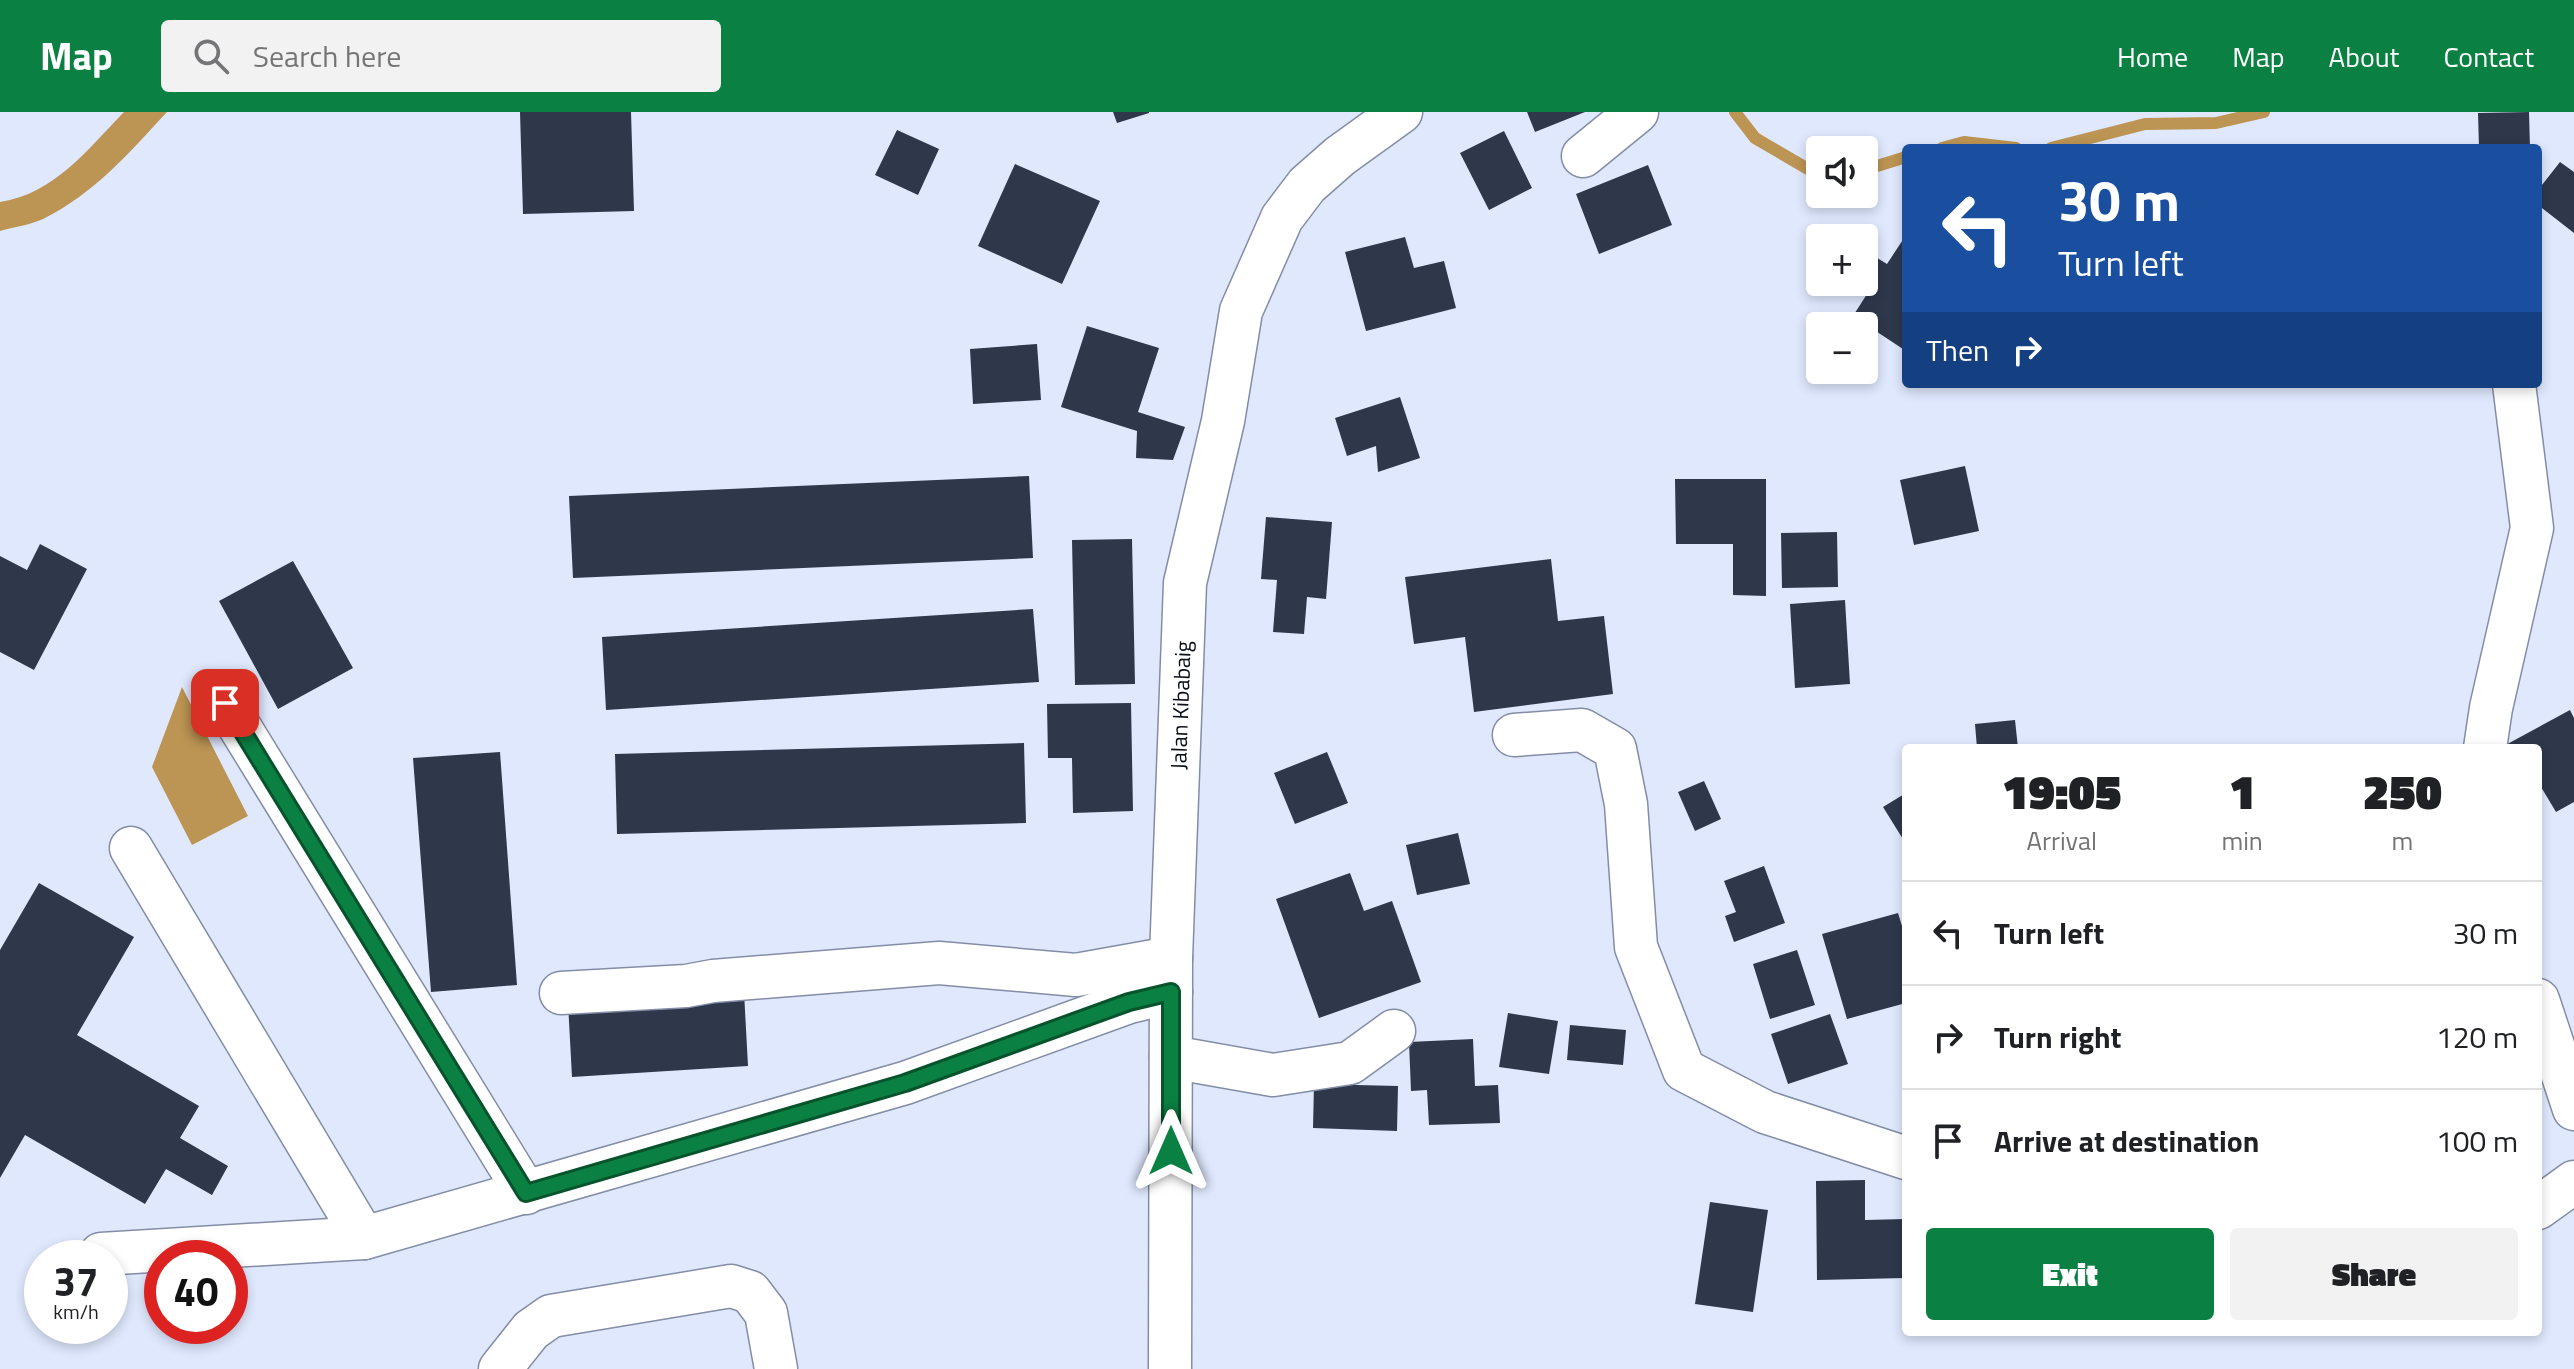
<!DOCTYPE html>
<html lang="en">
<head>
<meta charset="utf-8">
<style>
	:root { --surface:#fff; --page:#f2f2f2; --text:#202124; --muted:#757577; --line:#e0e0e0; --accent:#0b8043 }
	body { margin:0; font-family:"Titillium Web",sans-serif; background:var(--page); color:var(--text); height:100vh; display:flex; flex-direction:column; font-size:30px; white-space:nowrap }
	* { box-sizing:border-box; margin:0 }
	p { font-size:26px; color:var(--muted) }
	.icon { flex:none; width:44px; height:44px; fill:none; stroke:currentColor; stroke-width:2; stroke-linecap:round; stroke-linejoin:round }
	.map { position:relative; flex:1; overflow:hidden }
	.drawer { position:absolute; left:1902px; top:632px; width:640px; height:592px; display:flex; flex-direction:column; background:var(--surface); border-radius:8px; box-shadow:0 4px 12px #0003 }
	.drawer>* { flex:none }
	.top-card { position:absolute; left:1902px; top:32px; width:640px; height:244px; border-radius:8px; box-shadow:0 4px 12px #0003; background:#1a4fa0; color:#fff; overflow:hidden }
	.buttons { position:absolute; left:1806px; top:24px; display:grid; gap:16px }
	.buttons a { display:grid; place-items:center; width:72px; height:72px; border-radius:8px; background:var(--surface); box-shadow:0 4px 12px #0003; font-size:40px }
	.speed { position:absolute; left:24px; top:1128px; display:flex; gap:16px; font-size:40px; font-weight:700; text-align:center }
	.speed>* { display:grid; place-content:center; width:104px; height:104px; border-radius:50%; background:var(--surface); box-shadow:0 4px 12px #0003; line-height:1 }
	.speed small { font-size:20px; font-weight:400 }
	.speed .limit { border:12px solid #d22; background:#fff; color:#111 }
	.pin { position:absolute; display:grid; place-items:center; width:68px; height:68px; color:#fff; margin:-34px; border-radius:16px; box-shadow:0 4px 12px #0006 }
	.me { position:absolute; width:88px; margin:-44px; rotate:0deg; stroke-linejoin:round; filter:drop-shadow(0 0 6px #0008) }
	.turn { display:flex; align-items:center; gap:28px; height:168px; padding:0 24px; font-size:36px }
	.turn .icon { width:104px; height:104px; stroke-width:2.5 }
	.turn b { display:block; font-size:56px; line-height:68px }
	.then { display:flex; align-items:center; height:76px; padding:0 24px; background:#0003; gap:16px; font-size:30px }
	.eta { display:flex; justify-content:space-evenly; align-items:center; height:136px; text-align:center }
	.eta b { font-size:48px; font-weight:800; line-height:56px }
	.button { display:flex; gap:16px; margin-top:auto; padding:16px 24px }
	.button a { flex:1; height:92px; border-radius:8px; background:var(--accent); color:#fff; font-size:32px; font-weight:800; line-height:92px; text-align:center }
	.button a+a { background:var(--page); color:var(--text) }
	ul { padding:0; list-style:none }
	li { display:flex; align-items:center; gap:24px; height:104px; padding:0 24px; border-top:2px solid var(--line) }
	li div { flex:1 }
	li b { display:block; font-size:30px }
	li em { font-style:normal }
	header { display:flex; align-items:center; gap:48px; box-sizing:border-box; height:112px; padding:0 40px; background:var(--accent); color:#fff }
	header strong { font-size:38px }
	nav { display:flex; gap:44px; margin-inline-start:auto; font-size:28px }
	.search { width:560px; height:72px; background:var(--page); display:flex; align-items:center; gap:20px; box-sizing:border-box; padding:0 28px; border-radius:8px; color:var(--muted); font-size:30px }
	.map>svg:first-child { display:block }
	.water { fill:#bc9453 }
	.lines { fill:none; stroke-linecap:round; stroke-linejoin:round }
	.stream { stroke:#bc9453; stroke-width:12 }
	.building { fill:#2f374b }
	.minor-casing { stroke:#838da5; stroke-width:45 }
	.minor { stroke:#fff; stroke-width:42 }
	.route-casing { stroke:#07532c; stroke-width:20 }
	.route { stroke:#0b8043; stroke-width:14 }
	.labels { text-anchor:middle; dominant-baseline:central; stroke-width:8; stroke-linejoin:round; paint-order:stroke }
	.street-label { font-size:22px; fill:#0a0e16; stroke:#fff }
</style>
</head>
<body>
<header>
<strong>Map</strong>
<div class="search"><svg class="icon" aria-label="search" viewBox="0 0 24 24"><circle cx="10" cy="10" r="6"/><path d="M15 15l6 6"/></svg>Search here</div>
<nav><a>Home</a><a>Map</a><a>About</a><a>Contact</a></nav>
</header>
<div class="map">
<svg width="2574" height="1257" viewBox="0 0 2574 1257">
	<rect width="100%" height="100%" fill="#dfe8fd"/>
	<path class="water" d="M124,0H167C128,42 95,81 43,107C30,113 14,115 0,119V90C54,82 88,37 124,0Z
		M182,575L248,704L192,733L152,655Z"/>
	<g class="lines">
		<path class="stream" d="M1735,0L1755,26L1820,64
			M1942,36L1964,30L2016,36
			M2051,36L2145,12L2216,11L2264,0
			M1864,58L1906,45"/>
	</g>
	<path class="building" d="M520,0H631L634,99L523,102Z
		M1113,0H1149V1L1117,11Z
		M1527,0H1585L1535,20Z
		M2529,0L2530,36H2479L2478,1Z
		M897,18L939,37L918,83L875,63Z
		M1504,19L1532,76L1489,98L1460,41Z
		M2560,50L2574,60V121L2538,93V78Z
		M1015,52L1100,89L1062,172L978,134Z
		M1648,53L1672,113L1599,142L1576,82Z
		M1906,123V239L1853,204L1867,182L1850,170H1864V138L1887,152Z
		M1405,125L1414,156L1444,149L1456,196L1366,219L1345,140Z
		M1087,214L1159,236L1138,300L1185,315L1173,348L1136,346L1137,319L1061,295Z
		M1037,232L1041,288L973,292L970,237Z
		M1400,285L1420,346L1378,360L1376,334L1347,344L1335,306Z
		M1965,354L1979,419L1914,433L1900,368Z
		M1029,364L1033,446L573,466L569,384Z
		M1675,367H1766V484L1733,483V432H1676Z
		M1266,405L1332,410L1326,487L1307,485L1304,522L1273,520L1277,468L1261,467Z
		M1837,420L1838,475L1782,476L1781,421Z
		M1132,427L1135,572L1075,573L1072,428Z
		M40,432L87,457L34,558L0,540V444L27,458Z
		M1551,447L1558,509L1604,504L1613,582L1474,600L1465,525L1414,532L1405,465Z
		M293,449L353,556L278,597L219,489Z
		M1845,488L1850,572L1795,576L1790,492Z
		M1033,497L1039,570L606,598L602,525Z
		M1131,591L1133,699L1073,701L1072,646H1048L1047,592Z
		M2570,598L2574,606V690L2556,700L2538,670V636H2500Z
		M2015,608L2018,636H1977L1975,612Z
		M1024,631L1026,711L617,722L615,642Z
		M500,640L517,873L431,880L413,646Z
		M1327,640L1348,691L1295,712L1274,661Z
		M1704,669L1721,707L1695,719L1678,680Z
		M1906,681V732L1883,695Z
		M1458,721L1470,772L1417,783L1406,733Z
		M1764,754L1785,811L1734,830L1725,804L1736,800L1724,769Z
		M1350,761L1364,799L1392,789L1421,870L1319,906L1276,787Z
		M39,771L134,825L77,923L199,994L180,1026L228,1054L212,1083L166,1057L145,1092L25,1023L0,1066V838Z
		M1898,801L1906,827V891L1847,907L1822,822Z
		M1797,838L1815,893L1770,907L1753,852Z
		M744,880L748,954L572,965L568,891Z
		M1508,901L1558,909L1549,962L1499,955Z
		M1830,902L1848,952L1788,972L1771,922Z
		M1570,913L1626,918L1623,953L1567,948Z
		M1473,927L1475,974L1498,973L1500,1011L1429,1013L1427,978L1411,979L1409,930Z
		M1314,972L1398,974L1397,1019L1313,1016Z
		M1865,1068V1108L1905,1107L1906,1166L1817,1168L1816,1069Z
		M1710,1090L1768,1098L1753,1200L1695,1192Z"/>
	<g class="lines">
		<g class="minor-casing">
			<g id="minor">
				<path d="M1583,44L1637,0"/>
				<path d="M225,591L526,1081"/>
				<path d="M1514,623L1582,618L1615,637L1626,692L1636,835L1684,958L1765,1000L1906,1046"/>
				<path d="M2485,636L2491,596L2532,416L2514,272"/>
				<path d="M131,736L364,1126"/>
				<path d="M561,881L686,874L713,869L939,851L1076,863L1171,846"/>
				<path d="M2538,888L2574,997"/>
				<path d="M1171,945L1273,963L1350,951L1394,919"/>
				<path d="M2538,1096L2574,1070"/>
				<path d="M101,1142L364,1126L905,971L1129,890L1171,880"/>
				<path d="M500,1257L531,1218L551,1204L731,1174L750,1180L766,1201L776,1257"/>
				<path id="s1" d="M1170,1257L1171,846L1185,471L1223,309L1241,199L1282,106L1307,73L1340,44L1401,0"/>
			</g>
		</g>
		<use href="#minor" class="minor"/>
	</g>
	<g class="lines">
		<g class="route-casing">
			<path id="route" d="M225,591L526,1081L905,971L1129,890L1171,880V1039"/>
		</g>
		<use href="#route" class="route"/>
	</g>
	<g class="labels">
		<g class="street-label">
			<text stroke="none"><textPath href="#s1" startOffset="664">Jalan Kibabaig</textPath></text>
		</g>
	</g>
</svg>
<div class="buttons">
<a><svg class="icon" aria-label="sound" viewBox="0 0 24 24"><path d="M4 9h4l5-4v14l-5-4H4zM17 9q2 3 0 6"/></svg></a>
<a>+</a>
<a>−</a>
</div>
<div class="speed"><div>37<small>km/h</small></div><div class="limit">40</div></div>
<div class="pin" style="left:225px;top:591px;background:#d93025"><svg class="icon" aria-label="arrive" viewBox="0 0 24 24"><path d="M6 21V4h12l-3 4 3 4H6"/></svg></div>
<svg class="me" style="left:1171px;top:1039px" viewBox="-20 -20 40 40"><path d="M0-17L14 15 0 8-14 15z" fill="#0b8043" stroke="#fff" stroke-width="4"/></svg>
<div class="top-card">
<div class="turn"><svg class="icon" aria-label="left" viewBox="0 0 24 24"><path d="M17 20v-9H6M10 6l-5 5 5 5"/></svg><div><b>30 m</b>Turn left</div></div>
<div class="then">Then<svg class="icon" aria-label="right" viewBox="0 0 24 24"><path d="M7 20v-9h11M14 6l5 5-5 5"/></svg></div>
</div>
<section class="drawer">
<div class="eta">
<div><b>19:05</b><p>Arrival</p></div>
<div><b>1</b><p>min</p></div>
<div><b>250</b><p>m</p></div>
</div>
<ul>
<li><svg class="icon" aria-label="left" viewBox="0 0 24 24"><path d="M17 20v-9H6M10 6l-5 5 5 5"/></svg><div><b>Turn left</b></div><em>30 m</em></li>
<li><svg class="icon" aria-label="right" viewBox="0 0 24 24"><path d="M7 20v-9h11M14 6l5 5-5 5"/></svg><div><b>Turn right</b></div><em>120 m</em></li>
<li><svg class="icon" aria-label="arrive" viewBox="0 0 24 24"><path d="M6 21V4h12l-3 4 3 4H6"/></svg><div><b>Arrive at destination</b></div><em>100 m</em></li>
</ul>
<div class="button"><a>Exit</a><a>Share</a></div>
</section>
</div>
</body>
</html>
